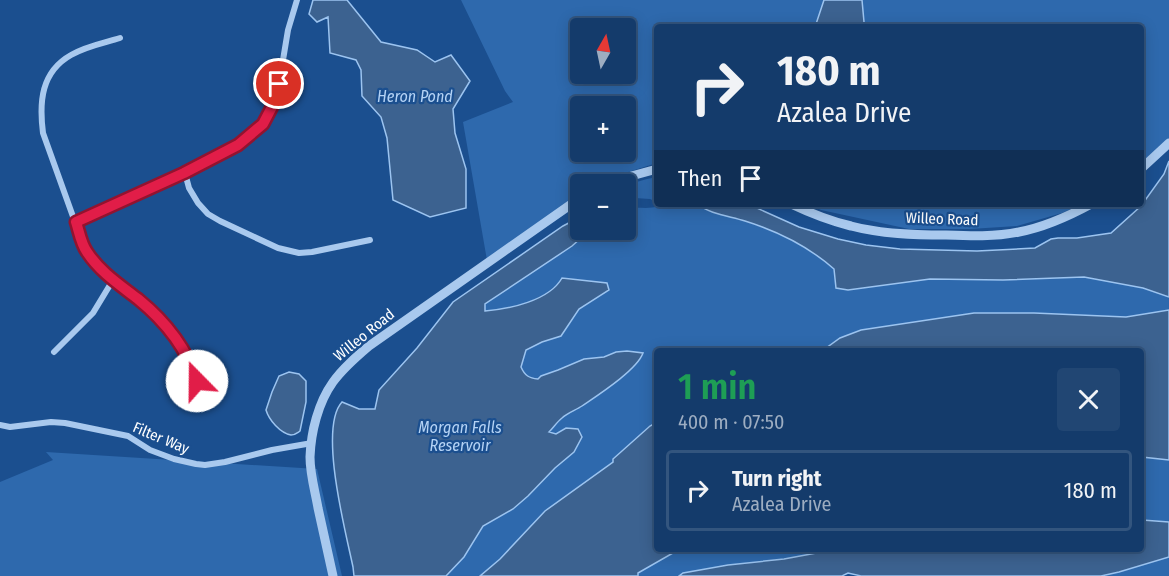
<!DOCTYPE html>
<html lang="en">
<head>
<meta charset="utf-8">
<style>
	:root { --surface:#143b6b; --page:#214673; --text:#f1f3f6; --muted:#9dadc1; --line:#33557e }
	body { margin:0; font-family:"Fira Sans Condensed",sans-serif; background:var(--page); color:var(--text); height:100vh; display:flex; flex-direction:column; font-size:22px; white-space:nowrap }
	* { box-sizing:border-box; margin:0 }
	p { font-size:20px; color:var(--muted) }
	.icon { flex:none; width:33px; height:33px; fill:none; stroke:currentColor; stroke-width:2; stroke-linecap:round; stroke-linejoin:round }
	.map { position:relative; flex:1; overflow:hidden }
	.details { position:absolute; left:654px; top:348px; width:490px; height:204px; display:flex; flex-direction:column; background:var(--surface); border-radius:6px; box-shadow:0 3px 15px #0003,0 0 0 2px var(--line) }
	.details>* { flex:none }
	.guide { position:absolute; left:654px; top:24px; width:490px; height:183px; border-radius:6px; box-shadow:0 3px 15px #0003,0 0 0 2px var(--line); background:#143b6b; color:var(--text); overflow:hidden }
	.needle { width:39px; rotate:9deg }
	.controls { position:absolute; left:570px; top:18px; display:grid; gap:12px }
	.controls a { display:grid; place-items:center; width:66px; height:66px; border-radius:6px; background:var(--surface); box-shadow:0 3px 15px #0003,0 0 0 2px var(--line); font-size:30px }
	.pin { position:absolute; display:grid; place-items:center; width:51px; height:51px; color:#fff; margin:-26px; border:3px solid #fff; border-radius:50%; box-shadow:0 2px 6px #0007 }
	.me { position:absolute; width:66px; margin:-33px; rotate:338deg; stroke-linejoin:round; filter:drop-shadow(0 0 4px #0008) }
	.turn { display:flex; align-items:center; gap:21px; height:126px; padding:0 24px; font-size:27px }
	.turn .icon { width:78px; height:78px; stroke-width:2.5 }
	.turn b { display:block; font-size:42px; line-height:51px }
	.then { display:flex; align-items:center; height:57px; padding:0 24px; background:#0003; gap:12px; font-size:22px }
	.round { display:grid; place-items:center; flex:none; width:63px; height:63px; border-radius:6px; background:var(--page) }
	.overview { display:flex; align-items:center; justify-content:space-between; height:102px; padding:0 24px }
	h1 { font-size:36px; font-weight:600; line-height:45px; color:#1e9e55 }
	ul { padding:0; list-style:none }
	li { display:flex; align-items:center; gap:18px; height:81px; margin:0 12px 9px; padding:0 12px; border:3px solid var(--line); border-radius:6px }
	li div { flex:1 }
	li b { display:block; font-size:22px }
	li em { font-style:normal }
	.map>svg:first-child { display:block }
	.green { fill:#2e69ad; fill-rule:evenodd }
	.water { fill:#3c6290; stroke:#9cc4f0; stroke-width:1.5 }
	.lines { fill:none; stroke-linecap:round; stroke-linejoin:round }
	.minor { stroke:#a9c9ee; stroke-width:6 }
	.tertiary { stroke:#a9c9ee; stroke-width:9 }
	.route-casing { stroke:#92132f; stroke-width:15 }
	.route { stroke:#e11d48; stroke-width:10 }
	.labels { text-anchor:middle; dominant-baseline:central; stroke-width:4.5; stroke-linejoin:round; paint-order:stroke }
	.street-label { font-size:15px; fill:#fff; stroke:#1b4f8f }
	.water-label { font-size:16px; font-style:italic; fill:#b5d3f5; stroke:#1b4f8f }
</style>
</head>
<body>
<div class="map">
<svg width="1169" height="576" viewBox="0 0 1169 576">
	<rect width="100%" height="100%" fill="#1b4f8f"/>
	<path class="green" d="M461,0H1169V142L1142,168V27H657V163L625,173L609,184H580V204L488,266L463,122L513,102L505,91ZM580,28H626V74H580ZM580,106H626V152H580Z
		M657,177V202L650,199L635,198L632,194L626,196V185L647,179Z
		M658,204C668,204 687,202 696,204C700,205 703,209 708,210C755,224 796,236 834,269V277L848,290L930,279L1003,280L1084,277L1143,288L1169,297V310L1126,317L1034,313H974L861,330L840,338L822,351H657V422L650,426L613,459V462L480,576H446L464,557L483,526L513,509L555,468L574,451L566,428L556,434L549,432L562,417L580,407L642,357L643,354L616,352L604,357L584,359L558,370L541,376L538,380C529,378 525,376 521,367L526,350L542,342L561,336L579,309L609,290L560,282L545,294L525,304L485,312V304L572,246L590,230H626V209C638,206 647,210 659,206Z
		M808,204H1082L1062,213L1017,226L970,229H909L821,210Z
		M46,452L317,469L342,576H0V482L53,460Z
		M1142,457L1169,460V522L1142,520Z
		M679,549H838L784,559L728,565L683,573L679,576H638V573Z
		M1169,557V576H1101L1119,572Z"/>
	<path class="water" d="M313,0H347L381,42L417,50L435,62L451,55L470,81L453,109L455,133L466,169V208L430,217L393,200L387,138L381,117L362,96L361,70L356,60L330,53L328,17L317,22L309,14Z
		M824,0H862L864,22L861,27H815Z
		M1169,161V297L1143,288L1084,277L1003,280L930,279L848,290L836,288L834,269C808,246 777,231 745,221C729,216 710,214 697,204H748L799,227L838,239L866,245L900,249L977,251L1035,248L1051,239L1058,238H1077L1111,233L1141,206L1164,174Z
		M580,217V230H590L572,246L485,304V311C509,309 549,301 562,278L607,283L609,290L579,309L561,336L542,342L526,350L521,367C525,376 529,378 538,379L541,376L558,370L584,359L604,357L616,352L627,351L643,353C637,370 598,395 582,406C576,410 567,413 562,418C557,422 553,428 549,432L556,434L566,428L578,429L582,437L574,452L555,468L528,496L513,509L483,526L464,557L446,576H354L353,567C346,533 318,428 342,402L359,409H375L379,390L417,348L453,302L563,226Z
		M1169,310V460L1142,457V351H822L840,338L861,330L974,313H1034L1126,317Z
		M289,372L299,374L306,381V402L300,431C297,433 295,435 291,435C280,433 269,420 266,410L272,392L279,376Z
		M657,422V549H680L638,573V576H480L500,559L545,511L613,462V459L650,426Z
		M1142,520L1169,522V557L1119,572L1101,576H861L848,573L842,576H679L683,573L728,565L784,559L838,549H1142Z"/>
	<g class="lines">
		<path class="minor" d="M120,38C104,43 86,46 71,55C41,72 39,102 43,133L85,250C89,255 93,260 97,265C109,279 126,289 141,301C166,323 187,349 197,381
			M185,173L189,188L198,203L208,214L220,221L278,248L299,253L312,252L370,240
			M76,222L185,173L238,145L263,124L273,105L279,84L288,30L297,0
			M54,352L93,313L113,280
			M0,425L10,427L51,422L65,423L128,436L150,450L174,459L196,464L205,465L225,462L272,450L312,443"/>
		<path class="tertiary" d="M1142,168L1169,143
			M608,184L624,178L657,169
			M791,204C810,213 830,221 851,226C881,234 914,235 946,235C970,236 995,237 1019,232C1045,227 1069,216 1091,204
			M333,576C328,553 323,530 318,508C315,491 310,474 310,457C311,432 318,403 333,382C343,368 356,357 369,346L580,198"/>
	</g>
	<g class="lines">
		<g class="route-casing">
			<path id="route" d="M197,381C187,349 165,321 138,299C120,285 100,272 87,252C81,244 79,231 76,222L184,173L238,145L263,124L273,105L279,84"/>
		</g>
		<use href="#route" class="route"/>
	</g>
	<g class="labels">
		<g class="street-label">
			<text transform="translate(942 219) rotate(2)">Willeo Road</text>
			<text transform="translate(364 335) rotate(-39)">Willeo Road</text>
			<text transform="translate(161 438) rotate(23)">Filter Way</text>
		</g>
		<g class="water-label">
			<text x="415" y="96">Heron Pond</text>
			<text x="460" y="427">Morgan Falls<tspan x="460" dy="18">Reservoir</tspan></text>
		</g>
	</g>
</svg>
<div class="controls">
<a><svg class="needle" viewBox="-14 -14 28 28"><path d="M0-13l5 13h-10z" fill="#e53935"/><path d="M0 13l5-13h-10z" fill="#9dadc1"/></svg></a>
<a>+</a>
<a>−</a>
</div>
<div class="pin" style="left:279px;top:84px;background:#d93025"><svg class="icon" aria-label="arrive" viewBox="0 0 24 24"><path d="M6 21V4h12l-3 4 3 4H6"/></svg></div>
<svg class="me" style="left:197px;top:381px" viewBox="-20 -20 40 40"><circle r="19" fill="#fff"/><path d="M0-13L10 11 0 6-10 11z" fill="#e11d48"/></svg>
<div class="guide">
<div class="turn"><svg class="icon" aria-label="right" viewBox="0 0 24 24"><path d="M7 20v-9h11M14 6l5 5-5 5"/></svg><div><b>180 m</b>Azalea Drive</div></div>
<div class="then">Then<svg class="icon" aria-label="arrive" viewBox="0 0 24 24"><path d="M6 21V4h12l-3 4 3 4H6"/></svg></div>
</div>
<section class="details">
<div class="overview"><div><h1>1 min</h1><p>400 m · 07:50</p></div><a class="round"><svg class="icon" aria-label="close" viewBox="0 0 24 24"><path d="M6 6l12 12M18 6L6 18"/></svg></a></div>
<ul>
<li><svg class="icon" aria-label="right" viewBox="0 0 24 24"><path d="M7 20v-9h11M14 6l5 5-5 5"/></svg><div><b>Turn right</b><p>Azalea Drive</p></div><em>180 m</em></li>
</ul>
</section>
</div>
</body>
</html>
